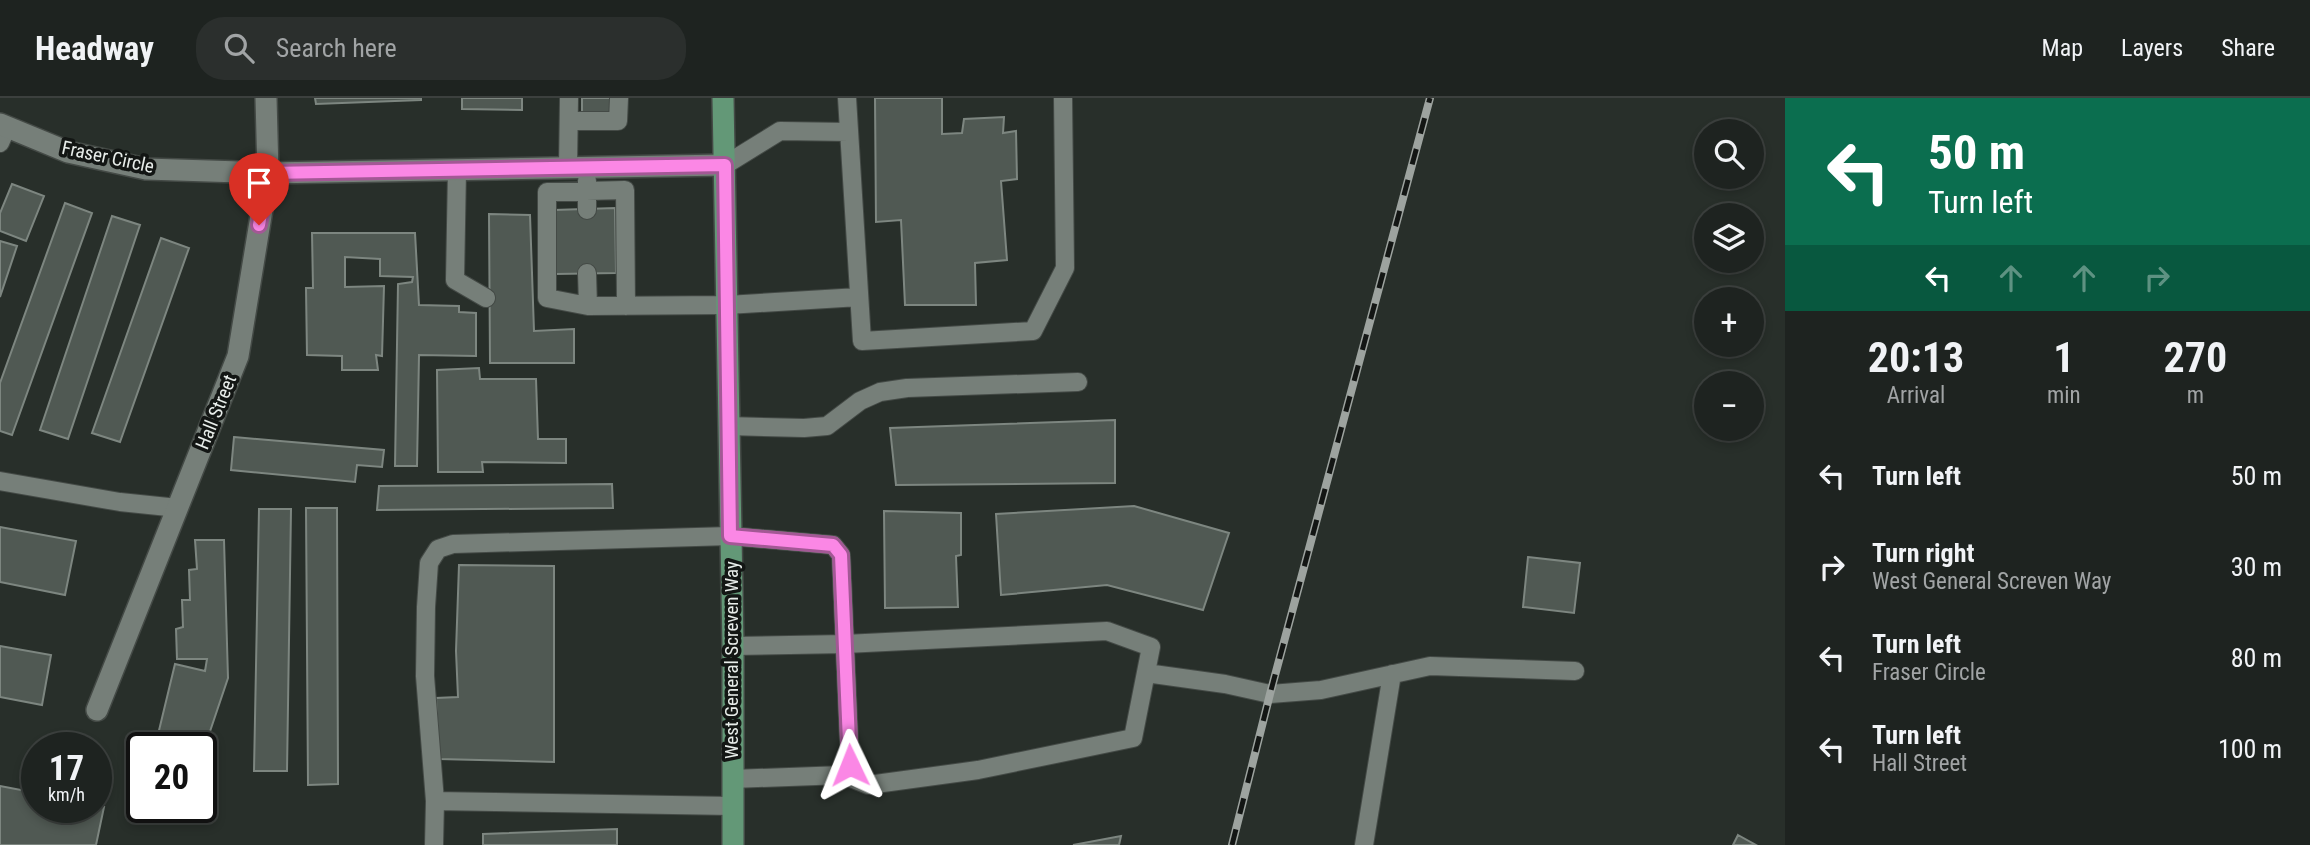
<!DOCTYPE html>
<html lang="en">
<head>
<meta charset="utf-8">
<style>
	:root { --surface:#1e2320; --page:#2b2f2d; --text:#f1f3f6; --muted:#a1a4a5; --line:#3c403e }
	body { margin:0; font-family:"Roboto Condensed",sans-serif; background:var(--page); color:var(--text); height:100vh; display:flex; flex-direction:column; font-size:26px; white-space:nowrap }
	* { box-sizing:border-box; margin:0 }
	p { font-size:23px; color:var(--muted) }
	.icon { flex:none; width:38px; height:38px; fill:none; stroke:currentColor; stroke-width:2; stroke-linecap:round; stroke-linejoin:round }
	.map { position:relative; flex:1; overflow:hidden }
	.details { display:flex; flex-direction:column; background:var(--surface); width:525px }
	.details>* { flex:none }
	.banner { background:#0b6e4f; color:#fff; overflow:hidden }
	.tools { position:absolute; left:1694px; top:21px; display:grid; gap:14px }
	.tools a { display:grid; place-items:center; width:70px; height:70px; border-radius:50%; background:var(--surface); box-shadow:0 4px 10px #0003,0 0 0 2px var(--line); font-size:35px }
	.speed { position:absolute; left:21px; top:634px; display:flex; gap:14px; font-size:35px; font-weight:700; text-align:center }
	.speed>* { display:grid; place-content:center; width:91px; height:91px; border-radius:50%; background:var(--surface); box-shadow:0 4px 10px #0003,0 0 0 2px var(--line); line-height:1 }
	.speed small { font-size:18px; font-weight:400 }
	.speed .limit { border:4px solid #111; border-radius:10px; background:#fff; color:#111 }
	.pin { position:absolute; display:grid; place-items:center; width:60px; height:60px; color:#fff; margin:-72px -30px; border-radius:50% 50% 50% 0; rotate:-45deg; box-shadow:0 0 7px #0007 }
	.pin .icon { rotate:45deg }
	.me { position:absolute; width:77px; margin:-38px; rotate:358deg; stroke-linejoin:round; filter:drop-shadow(0 0 5px #0008) }
	.turn { display:flex; align-items:center; gap:24px; height:147px; padding:0 28px; font-size:32px }
	.turn .icon { width:91px; height:91px; stroke-width:2.5 }
	.turn b { display:block; font-size:49px; line-height:60px }
	.lanes { display:flex; align-items:center; height:66px; padding:0 28px; background:#0003; justify-content:center; gap:35px; direction:ltr }
	.lanes .off { opacity:.35 }
	.eta { display:flex; justify-content:space-evenly; align-items:center; height:119px; text-align:center }
	.eta b { font-size:42px; font-weight:700; line-height:49px }
	ul { padding:0; list-style:none }
	li { display:flex; align-items:center; gap:21px; height:91px; padding:0 28px }
	li div { flex:1 }
	li b { display:block; font-size:26px }
	li em { font-style:normal }
	header { display:flex; align-items:center; gap:42px; box-sizing:border-box; height:98px; padding:0 35px; background:var(--surface); border-bottom:2px solid var(--line) }
	header strong { font-size:33px }
	nav { display:flex; gap:38px; margin-inline-start:auto; font-size:24px }
	.search { width:490px; height:63px; background:var(--page); display:flex; align-items:center; gap:18px; box-sizing:border-box; padding:0 24px; border-radius:28px; color:var(--muted); font-size:26px }
	main { display:flex; flex:1; min-height:0 }
	.map>svg:first-child { display:block }
	.building { fill:#505953; stroke:#7d8680; stroke-width:2 }
	.lines { fill:none; stroke-linecap:round; stroke-linejoin:round }
	.service-casing { stroke:#444a46; stroke-width:20 }
	.minor-casing { stroke:#444a46; stroke-width:24 }
	.primary-casing { stroke:#444a46; stroke-width:24 }
	.service { stroke:#767f79; stroke-width:18 }
	.minor { stroke:#767f79; stroke-width:21 }
	.primary { stroke:#639877; stroke-width:21 }
	.rail-casing { stroke:#9da39f; stroke-width:8 }
	.rail { stroke:#131614; stroke-width:5; stroke-dasharray:16; stroke-linecap:butt }
	.route-casing { stroke:#a35895; stroke-width:18 }
	.route { stroke:#fb87e5; stroke-width:12 }
	.labels { text-anchor:middle; dominant-baseline:central; stroke-width:7; stroke-linejoin:round; paint-order:stroke }
	.street-label { font-size:19px; fill:#e8edea; stroke:#131614 }
</style>
</head>
<body>
<header>
<strong>Headway</strong>
<div class="search"><svg class="icon" aria-label="search" viewBox="0 0 24 24"><circle cx="10" cy="10" r="6"/><path d="M15 15l6 6"/></svg>Search here</div>
<nav><a>Map</a><a>Layers</a><a>Share</a></nav>
</header>
<main>
<div class="map">
<svg width="1785" height="747" viewBox="0 0 1785 747">
	<rect width="100%" height="100%" fill="#282f2a"/>
	<path class="building" d="M315,0H421V2L316,6Z
		M462,0H522V12L462,11Z
		M582,0H611V14H582Z
		M875,0H942V36L962,35L964,21L1004,19L1003,35L1016,33L1017,81L1001,83L1007,162L975,165L976,207H905L901,122L876,124Z
		M12,86L44,98L26,143L0,133V115Z
		M65,105L92,115L12,337L0,333V285Z
		M615,110L616,175L556,176L554,112Z
		M489,116L530,117L534,233L574,231V265H490Z
		M112,118L140,127L68,341L40,332Z
		M312,135H415L419,207L459,208V214L476,215V258L419,257L417,368H395L398,186L412,184L413,179L380,178V161L345,159V189L384,188L382,258L376,257L378,272H342V258L307,257L306,190H313Z
		M161,140L189,150L120,344L92,335Z
		M0,143L17,148L0,199Z
		M479,270L480,281H536L538,341H566V365L482,364L483,374H438L437,272Z
		M1115,322V385L896,387L890,330Z
		M234,339L384,352L382,369L357,367L355,384L231,372Z
		M612,386L613,410L377,412L379,388Z
		M1134,408L1229,435L1203,512L1107,487L1001,497L996,416Z
		M306,410H337L338,686L308,687Z
		M259,411H291L287,673H254Z
		M884,413L961,415V457L956,458L958,509L885,510Z
		M0,429L76,443L65,497L0,484Z
		M195,442H224L228,580L201,660V649H155L175,566L205,573L207,561H177L176,531L183,529L182,502H190L189,472L197,471Z
		M1528,459L1580,465L1574,515L1523,509Z
		M459,467L554,468V664L439,661L436,600L458,599L456,553Z
		M0,548L51,557L42,607L0,599Z
		M0,688L37,695V709H104L96,747H0Z
		M617,731V747H483V736Z
		M1738,737L1756,747H1733Z
		M1121,738L1119,747H1073Z"/>
	<g class="lines">
		<g class="service-casing">
			<path id="service" d="M847,0L862,243L1033,233L1065,170L1063,0
				M569,23H618L619,0
				M0,45L7,29
				M725,67L780,33L849,34
				M568,69L569,0
				M457,72L455,182L486,200
				M587,112V83
				M587,175L588,208
				M626,208L625,92L547,94V200L588,208L727,207L859,199
				M728,328L804,330L827,328L860,303L880,294L907,290L1078,284
				M0,383L120,404L178,410
				M733,548L845,546L1107,533L1151,549L1133,640L978,672L868,687L843,677
				M1146,575L1225,586L1270,596L1321,592L1430,568L1575,573
				M435,703L732,708
				M434,747L435,703L425,578L426,509L429,465L438,451L453,446L730,438L833,447L841,457L850,667L843,677L732,681
				M1364,747L1392,576"/>
		</g>
		<g class="minor-casing">
			<path id="minor" d="M0,26L68,54L146,71L268,75L725,67
				M97,612L238,258L268,75L266,0"/>
		</g>
		<g class="primary-casing">
			<path id="primary" d="M723,0L733,548V747"/>
		</g>
		<use href="#service" class="service"/>
		<use href="#minor" class="minor"/>
		<use href="#primary" class="primary"/>
		<g class="rail-casing">
			<path id="rail" d="M1232,747L1270,596L1430,0"/>
		</g>
		<use href="#rail" class="rail"/>
	</g>
	<g class="lines">
		<g class="route-casing">
			<path id="route" d="M259,127L268,75L725,67L730,438L833,447L841,457L850,667"/>
		</g>
		<use href="#route" class="route"/>
	</g>
	<g class="labels">
		<g class="street-label">
			<text transform="translate(108 59) rotate(12)">Fraser Circle</text>
			<text transform="translate(216 314) rotate(-68)">Hall Street</text>
			<text transform="translate(731 562) rotate(-90)">West General Screven Way</text>
		</g>
	</g>
</svg>
<div class="tools">
<a><svg class="icon" aria-label="search" viewBox="0 0 24 24"><circle cx="10" cy="10" r="6"/><path d="M15 15l6 6"/></svg></a>
<a><svg class="icon" aria-label="layers" viewBox="0 0 24 24"><path d="M12 4l9 5-9 5-9-5zM3 14l9 5 9-5"/></svg></a>
<a>+</a>
<a>−</a>
</div>
<div class="speed"><div>17<small>km/h</small></div><div class="limit">20</div></div>
<div class="pin" style="left:259px;top:127px;background:#d93025"><svg class="icon" aria-label="arrive" viewBox="0 0 24 24"><path d="M6 21V4h12l-3 4 3 4H6"/></svg></div>
<svg class="me" style="left:850px;top:667px" viewBox="-20 -20 40 40"><path d="M0-17L14 15 0 8-14 15z" fill="#fb87e5" stroke="#fff" stroke-width="4"/></svg>
</div>
<section class="details">
<div class="banner">
<div class="turn"><svg class="icon" aria-label="left" viewBox="0 0 24 24"><path d="M17 20v-9H6M10 6l-5 5 5 5"/></svg><div><b>50 m</b>Turn left</div></div>
<div class="lanes"><svg class="icon" aria-label="left" viewBox="0 0 24 24"><path d="M17 20v-9H6M10 6l-5 5 5 5"/></svg><svg class="icon off" aria-label="ahead" viewBox="0 0 24 24"><path d="M12 20V5M6 11l6-6 6 6"/></svg><svg class="icon off" aria-label="ahead" viewBox="0 0 24 24"><path d="M12 20V5M6 11l6-6 6 6"/></svg><svg class="icon off" aria-label="right" viewBox="0 0 24 24"><path d="M7 20v-9h11M14 6l5 5-5 5"/></svg></div>
</div>
<div class="eta">
<div><b>20:13</b><p>Arrival</p></div>
<div><b>1</b><p>min</p></div>
<div><b>270</b><p>m</p></div>
</div>
<ul>
<li><svg class="icon" aria-label="left" viewBox="0 0 24 24"><path d="M17 20v-9H6M10 6l-5 5 5 5"/></svg><div><b>Turn left</b></div><em>50 m</em></li>
<li><svg class="icon" aria-label="right" viewBox="0 0 24 24"><path d="M7 20v-9h11M14 6l5 5-5 5"/></svg><div><b>Turn right</b><p>West General Screven Way</p></div><em>30 m</em></li>
<li><svg class="icon" aria-label="left" viewBox="0 0 24 24"><path d="M17 20v-9H6M10 6l-5 5 5 5"/></svg><div><b>Turn left</b><p>Fraser Circle</p></div><em>80 m</em></li>
<li><svg class="icon" aria-label="left" viewBox="0 0 24 24"><path d="M17 20v-9H6M10 6l-5 5 5 5"/></svg><div><b>Turn left</b><p>Hall Street</p></div><em>100 m</em></li>
</ul>
</section>
</main>
</body>
</html>
